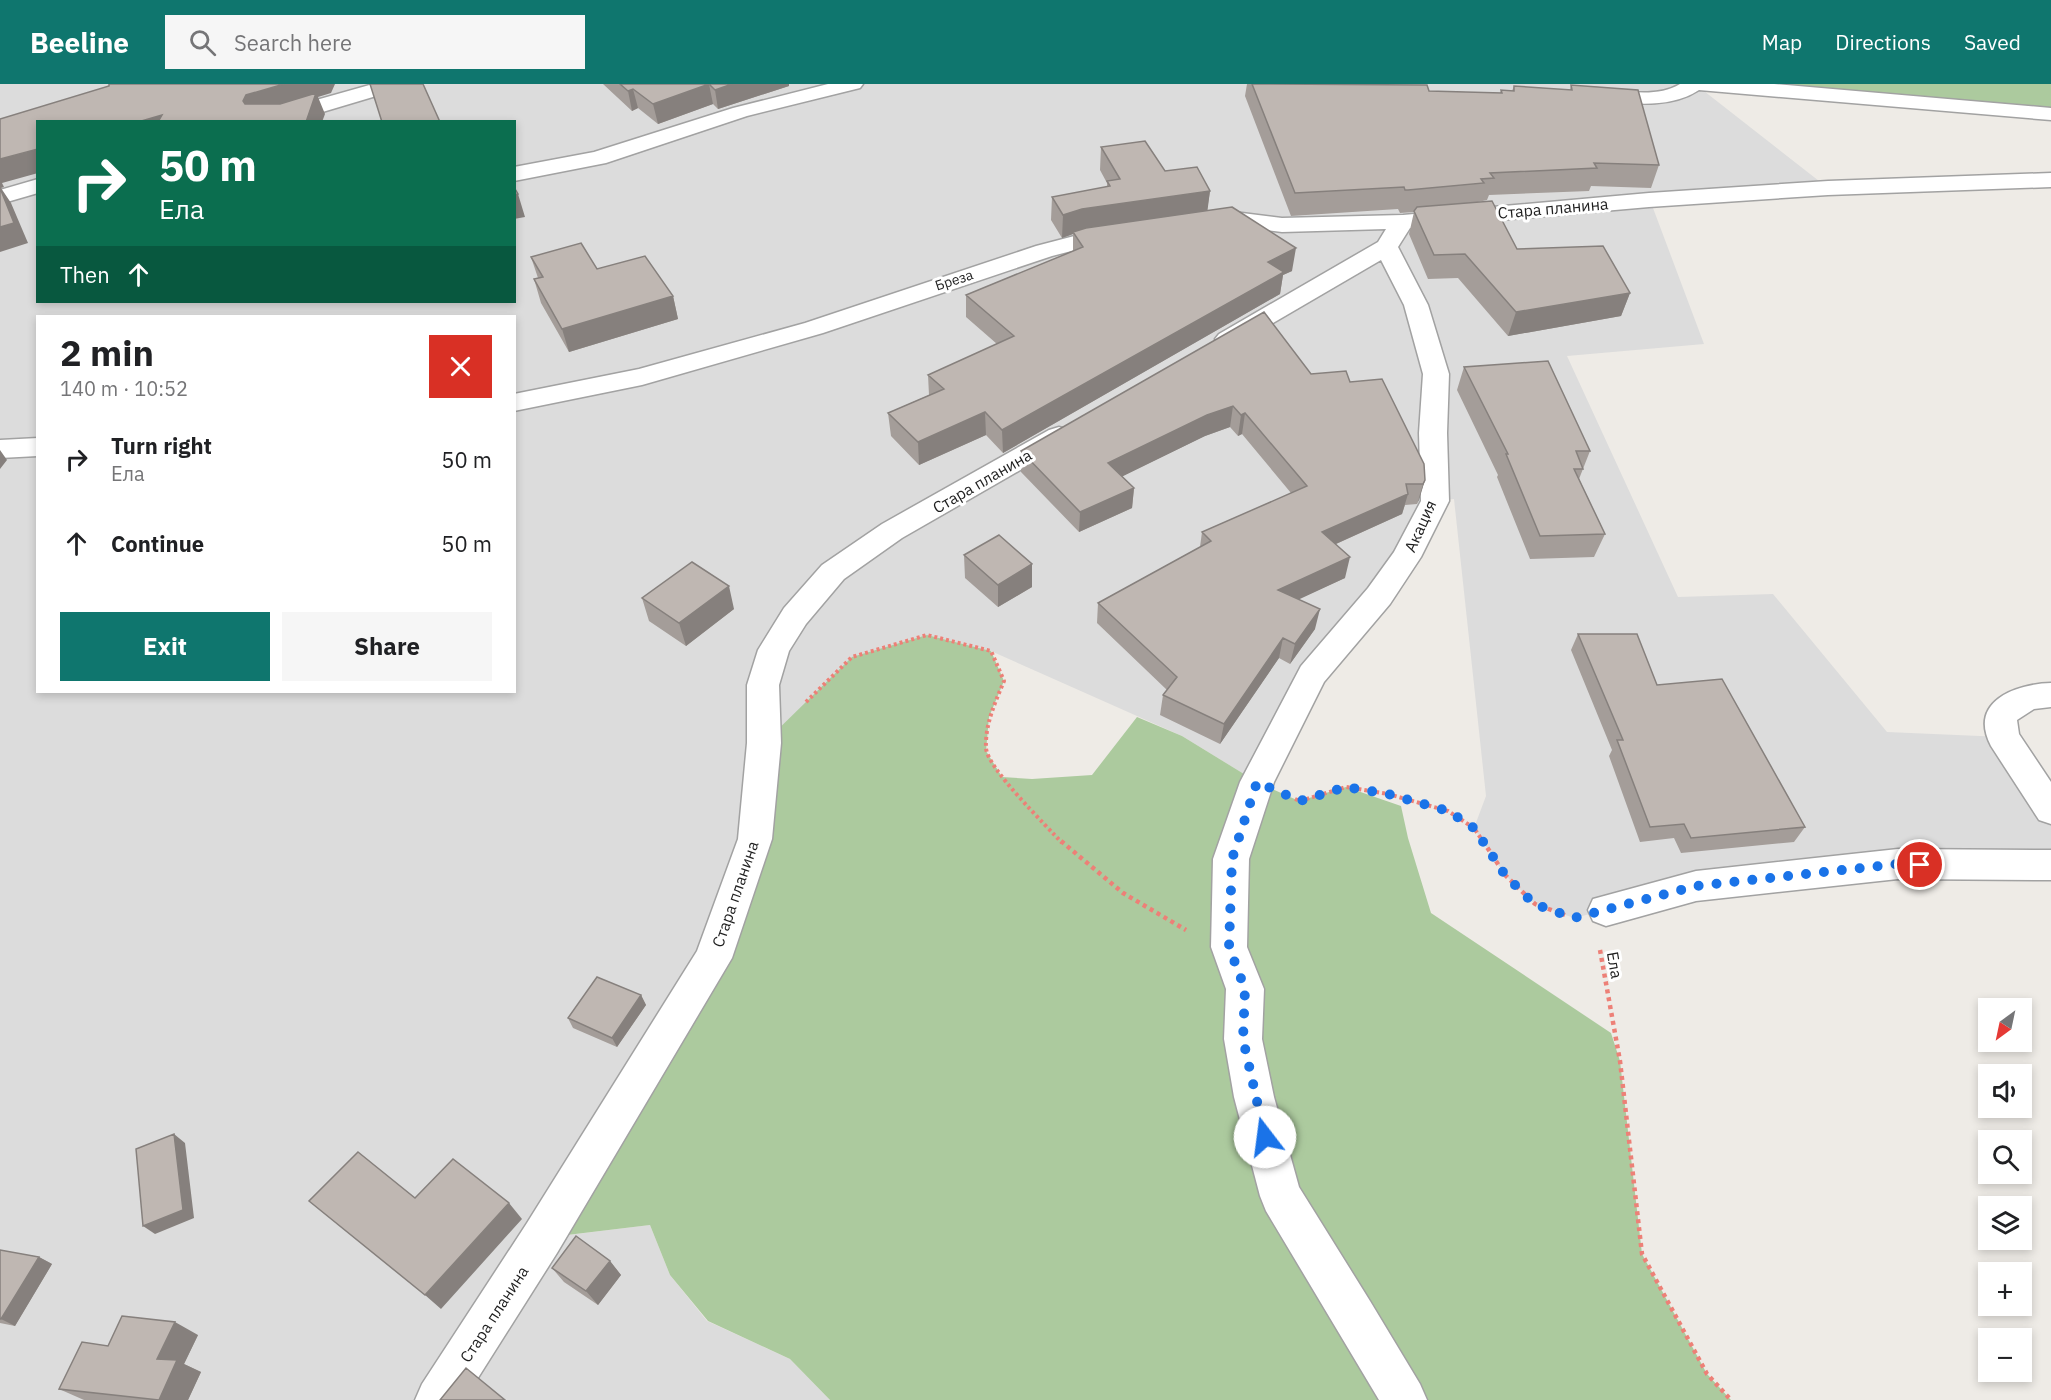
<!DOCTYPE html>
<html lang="en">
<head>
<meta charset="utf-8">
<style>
	:root { --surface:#fff; --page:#f6f6f6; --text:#202124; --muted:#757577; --accent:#0f766e }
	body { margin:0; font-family:"IBM Plex Sans",sans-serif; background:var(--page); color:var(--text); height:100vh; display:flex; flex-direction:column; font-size:22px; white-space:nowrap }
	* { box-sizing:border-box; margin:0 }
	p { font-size:20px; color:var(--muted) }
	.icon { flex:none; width:33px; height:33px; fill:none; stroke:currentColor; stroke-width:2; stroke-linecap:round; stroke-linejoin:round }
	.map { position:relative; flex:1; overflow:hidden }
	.drawer { position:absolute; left:36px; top:231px; width:480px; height:378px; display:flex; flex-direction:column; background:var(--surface); border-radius:0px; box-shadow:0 3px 9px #0003 }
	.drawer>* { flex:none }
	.top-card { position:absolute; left:36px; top:36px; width:480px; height:183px; border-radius:0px; box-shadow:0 3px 9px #0003; background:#0b6e4f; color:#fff; overflow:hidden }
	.needle { width:39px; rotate:213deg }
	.fabs { position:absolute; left:1978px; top:914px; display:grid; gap:12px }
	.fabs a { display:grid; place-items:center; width:54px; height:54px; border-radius:0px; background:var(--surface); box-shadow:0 3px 9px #0003; font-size:30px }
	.pin { position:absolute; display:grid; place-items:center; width:51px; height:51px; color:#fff; margin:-26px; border:3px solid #fff; border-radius:50%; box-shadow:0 2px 6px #0007 }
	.me { position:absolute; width:66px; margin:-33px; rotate:345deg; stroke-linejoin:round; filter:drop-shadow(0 0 4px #0008) }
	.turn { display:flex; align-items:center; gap:21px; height:126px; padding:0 24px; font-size:27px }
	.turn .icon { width:78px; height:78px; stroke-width:2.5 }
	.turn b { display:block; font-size:42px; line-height:51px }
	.then { display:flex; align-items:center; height:57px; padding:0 24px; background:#0003; gap:12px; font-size:22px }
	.round { display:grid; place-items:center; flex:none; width:63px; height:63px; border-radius:0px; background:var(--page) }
	.summary { display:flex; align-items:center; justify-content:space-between; height:102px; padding:0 24px }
	h1 { font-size:36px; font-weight:700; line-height:45px }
	.cta { display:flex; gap:12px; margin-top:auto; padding:12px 24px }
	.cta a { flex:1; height:69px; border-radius:0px; background:var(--accent); color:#fff; font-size:24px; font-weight:700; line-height:69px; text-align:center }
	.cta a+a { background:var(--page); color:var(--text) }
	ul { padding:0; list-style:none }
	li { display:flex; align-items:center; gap:18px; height:84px; padding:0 24px }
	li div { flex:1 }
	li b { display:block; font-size:22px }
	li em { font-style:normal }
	header { display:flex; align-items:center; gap:36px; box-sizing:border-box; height:84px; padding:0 30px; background:var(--accent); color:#fff }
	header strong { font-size:28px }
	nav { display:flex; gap:33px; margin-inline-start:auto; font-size:21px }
	.search { width:420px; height:54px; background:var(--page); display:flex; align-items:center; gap:15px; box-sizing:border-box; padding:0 21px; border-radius:0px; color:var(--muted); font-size:22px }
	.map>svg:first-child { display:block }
	.residential { fill:#dcdcdc; fill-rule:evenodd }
	.forest { fill:#acca9e }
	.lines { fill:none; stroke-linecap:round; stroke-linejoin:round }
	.minor-casing { stroke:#a2a2a2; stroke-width:3 }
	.path-far1 { stroke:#ed8077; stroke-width:4; stroke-dasharray:3 3; stroke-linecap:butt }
	.path { stroke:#ed8077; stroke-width:4.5; stroke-dasharray:4 4; stroke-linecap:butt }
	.minor { fill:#fff; fill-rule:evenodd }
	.wall { fill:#a49d99 }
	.shaded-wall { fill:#86807d }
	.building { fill:#bfb7b2; stroke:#86807d; stroke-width:1.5 }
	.route { stroke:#1a73e8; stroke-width:10; stroke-dasharray:0 18 }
	.labels { text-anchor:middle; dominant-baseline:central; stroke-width:6; stroke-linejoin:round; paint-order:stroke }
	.far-street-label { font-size:14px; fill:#1e1e1e; stroke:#fff }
	.street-label { font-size:16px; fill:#1e1e1e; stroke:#fff }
</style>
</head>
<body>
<header>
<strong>Beeline</strong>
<div class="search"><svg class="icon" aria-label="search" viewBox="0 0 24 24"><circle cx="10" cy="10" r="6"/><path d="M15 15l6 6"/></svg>Search here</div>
<nav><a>Map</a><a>Directions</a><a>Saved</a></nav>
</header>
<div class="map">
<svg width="2051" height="1316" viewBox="0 0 2051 1316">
	<rect width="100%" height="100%" fill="#eeebe6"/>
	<path class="residential" d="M0,0H1695L1828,104L1650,116L1704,260L1567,272L1678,513L1773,510L1887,648L2003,653L2051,726V781L1898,780L1606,826L1574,834L1535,820L1505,791L1474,744L1486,712L1454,415L1435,417L1257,698L1182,652L991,567L927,551L713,874L543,1154L650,1141L670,1191L707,1237L790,1275L830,1316H0ZM38,38H514V218H38ZM38,232H514V608H38Z"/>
	<path class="forest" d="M1702,0H2051V30Z
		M927,551L991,567L1004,597L989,633L986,667L1002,693L1032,695L1092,691L1137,633L1182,652L1257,698L1299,717L1346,703L1401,722L1408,754L1431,829L1611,949L1620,977L1642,1170L1707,1290L1731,1316H830L790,1275L708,1237L670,1191L650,1141L542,1154L713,874L764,659L852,573Z"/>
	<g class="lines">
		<g class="minor-casing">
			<path id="minor" d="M373,0H406L403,4L289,38H254L256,33Z
				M828,0H863L860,4L747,32L606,79L514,97V83L594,68L733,24Z
				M1680,0H1774L2051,24V36L1699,6C1668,26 1630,19 1594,16L1587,14L1584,10L1587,6L1594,4C1621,6 1656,15 1680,0Z
				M2051,89V103L1828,111L1649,123L1410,144L1398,163L1428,221L1449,290L1447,349L1449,417L1421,473L1390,520L1324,598L1274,698L1249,775L1247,863L1264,905L1262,955L1274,1013L1299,1103L1370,1217L1420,1300L1427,1316H1379L1266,1127L1260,1112L1234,1013L1224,955L1226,905L1211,863L1213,775L1240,698L1301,582L1368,504L1394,468L1421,417L1419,349L1423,290L1404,221L1381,176L1237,260L1228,263L1219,260L1215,255L1219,250L1378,158L1386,145L1282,148L1234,142L1211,146L1203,144L1199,139L1203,134L1234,128L1282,134L1403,131L1649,109L1828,97Z
				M38,95V109L0,120V106Z
				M1118,145L1126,147L1130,152L1126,157L1083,164L1052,172L823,249L642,301L514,327V310L639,285L805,239L1036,162L1082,150Z
				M1059,343L1069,346L1073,352L1069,358L902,454L844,495L806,540L789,567L779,601L781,659L772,755L732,874L557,1169L464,1316H415L422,1300L527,1139L697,867L738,755L747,659V601L758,566L784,524L822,481L882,440L1049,346Z
				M38,354V372L0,374V356Z
				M2051,599V623L2034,625L2017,636L2019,650L2051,698V740L2039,736L1991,662C1968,618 2014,600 2051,599Z
				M1898,765L2051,766V796L1898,795L1696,817L1606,842L1593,837L1588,826L1593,815L1696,787Z"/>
		</g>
		<path class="path-far1" d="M806,618L852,573L927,551L991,567L1004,597C995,619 985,640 986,664C987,684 1047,742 1062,759
			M1295,715L1300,717L1346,703L1388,710L1448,727L1474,744L1484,759"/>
		<path class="path" d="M1061,757L1123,809L1186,846
			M1483,757L1505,791L1535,820L1565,831
			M1600,866L1620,977L1642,1170L1707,1290L1731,1316"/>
		<use href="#minor" class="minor"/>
	</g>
	<path class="wall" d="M603,0H789V2L718,25L713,20L658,40L638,24L632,27Z
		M1247,0H1387L1429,7L1500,9L1501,6L1512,7L1514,2L1570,6L1571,1L1659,81L1651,104L1591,102L1589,107L1489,111L1487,116L1478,118L1517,165L1630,209L1621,232L1508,252L1458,194L1428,195L1409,150L1414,128L1400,129L1398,125L1291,132L1245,12Z
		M1101,63L1165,87L1210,107L1207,126L1292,187L1283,191L1280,210L1003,369L986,351L919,381L891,352L888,329L929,311L928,291L997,260L966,233V211L1073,167V150L1062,154L1051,136L1052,113L1107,103V99L1100,86Z
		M531,173L597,185L673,212L678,235L569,268L541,219L534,195L538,194Z
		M1464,283L1590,367L1579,395L1605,450L1594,473L1530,475L1497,393L1498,391L1457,306Z
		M1311,290L1350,298L1425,396L1417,420L1405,421L1402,430L1336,460L1345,494L1298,515L1315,545L1290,580L1279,574L1220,660L1160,631L1163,611L1167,606L1097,539L1098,519L1200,463L1202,448L1291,409L1242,350L1238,352L1230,343L1205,352L1122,392L1134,404L1132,424L1079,448L1021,388V367Z
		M964,471L1032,480V503L998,523L965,494Z
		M642,514L734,525L686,562L649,537Z
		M1578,550L1657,601L1805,743L1794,758L1681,769L1674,754L1640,758L1609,672L1612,666L1571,566Z
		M641,911L646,921L617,963L573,944L568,934Z
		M0,1166L39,1173L52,1180L15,1242L0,1239Z
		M610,1177L621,1191L598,1221L564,1198L552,1184Z
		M198,1251L184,1280L201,1288L188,1316H84L59,1305L108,1262Z"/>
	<path class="shaded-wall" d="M284,0H335L331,9L318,13L325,30L322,38L252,37L243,17L246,11Z
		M709,0L713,20L658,40L653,20Z
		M732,0H789V2L718,25L715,6Z
		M633,5L638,24L632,27L628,7Z
		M162,31L165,38H138Z
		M38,65V89L2,99L4,103L1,104L11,119L28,159L0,168V75Z
		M1210,107L1207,130L1073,148V150L1062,154L1063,131L1082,125Z
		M518,110L525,133L514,135V111Z
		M1296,164L1292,187L1283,191L1280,210L1003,369L1002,346L1268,178Z
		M1630,209L1621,232L1508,252L1516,228Z
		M673,212L678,235L569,268L562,245Z
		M1233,322L1230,343L1205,352L1107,400L1108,379L1207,331Z
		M985,328L986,351L919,381L918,358Z
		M1245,329L1242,350L1238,352L1241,331Z
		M0,366L7,376L0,385Z
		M1425,396L1419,416L1417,420L1423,400Z
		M1134,404L1132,424L1079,448L1080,428Z
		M1408,410L1402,430L1318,468L1322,448Z
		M1350,473L1345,494L1274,527L1278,506Z
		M1032,480V503L998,523V501Z
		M729,502L734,525L686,562L679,539Z
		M1320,525L1315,545L1290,580L1295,560Z
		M1283,554L1279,574L1220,660L1224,640Z
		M641,911L646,921L617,963L612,954Z
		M174,1050L185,1059L194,1134L155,1150L143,1142Z
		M509,1119L522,1135L441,1225L425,1211Z
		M39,1173L52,1180L15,1242L1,1235Z
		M610,1177L621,1191L598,1221L586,1207Z
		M175,1238L198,1251L184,1280L201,1288L188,1316H160L157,1275Z"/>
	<path class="building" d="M109,0H284L246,11L243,17L245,20H280L316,9L306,38H158L162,31L138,38H38V65L0,75V35L109,2Z
		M370,0H423L440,38H382Z
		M620,0H732L715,6L709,0L653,20L633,5L628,7Z
		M1252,0L1427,1L1429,7L1502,9L1501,6L1514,7V2L1572,6L1571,1L1638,6L1659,81L1594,79L1597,84L1490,89L1494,94L1481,95L1484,99L1408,106H1405L1404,103L1295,109Z
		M1145,57L1165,87L1197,83L1210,107L1082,125L1063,131L1052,113L1110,102L1107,97L1120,95L1101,63Z
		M514,103L518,110L514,111Z
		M0,104L14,139L0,143Z
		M1492,117L1517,165L1603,162L1630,209L1516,228L1465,170L1434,171L1414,127L1417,123Z
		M1232,123L1296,164L1268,178L1284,188L1002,346L985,328L918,358L888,329L944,305L928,291L1014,252L966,211L1083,163L1073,148L1086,144Z
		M581,159L597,185L645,172L673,212L562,245L534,195L543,193L531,173Z
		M1264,228L1311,290L1346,287L1350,298L1382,295L1424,380L1425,396L1423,400H1406L1408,410L1322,448L1350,473L1278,506L1320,525L1295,560L1283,554L1224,640L1163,611L1177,593L1098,519L1211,457L1202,448L1307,402L1245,329L1241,331L1233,322L1207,331L1108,379L1134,404L1080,428L1021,367Z
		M1548,277L1590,367H1576L1583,385H1574L1605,450L1540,452L1506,370H1508L1464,283Z
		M999,451L1032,480L998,501L964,471Z
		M692,478L729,502L679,539L642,514Z
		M1578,550H1637L1657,601L1722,595L1805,743L1691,754L1684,740L1650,743L1617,656H1623Z
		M597,893L641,911L612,954L568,934Z
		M174,1050L183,1126L143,1142L136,1065Z
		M358,1068L415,1114L453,1075L509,1119L425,1211L309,1117Z
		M576,1152L610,1177L586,1207L552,1184Z
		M0,1166L39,1173L1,1235H0Z
		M122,1232L175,1238L157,1275L177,1276L159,1316L59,1305L82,1258L108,1262Z
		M466,1284L505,1316H440Z"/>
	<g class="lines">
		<path class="route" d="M1265,1053L1243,955L1245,905L1229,863L1232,775L1257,698L1300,717L1346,703L1388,710L1448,727L1474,744L1505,791L1534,820L1574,834L1696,802L1898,780L1920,781"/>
	</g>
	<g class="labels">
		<g class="far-street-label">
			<text transform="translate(954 196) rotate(-18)">Бреза</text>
		</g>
		<g class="street-label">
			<text transform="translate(1553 124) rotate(-5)">Стара планина</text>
			<text transform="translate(982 397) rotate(-30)">Стара планина</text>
			<text transform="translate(1420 442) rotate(-66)">Акация</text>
			<text transform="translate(735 810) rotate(-71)">Стара планина</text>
			<text transform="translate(1615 881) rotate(80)">Ела</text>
			<text transform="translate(494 1230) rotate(-57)">Стара планина</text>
		</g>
	</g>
</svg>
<div class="fabs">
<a><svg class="needle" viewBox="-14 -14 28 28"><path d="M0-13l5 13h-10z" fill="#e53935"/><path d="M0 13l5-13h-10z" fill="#757577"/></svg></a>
<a><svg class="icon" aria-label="sound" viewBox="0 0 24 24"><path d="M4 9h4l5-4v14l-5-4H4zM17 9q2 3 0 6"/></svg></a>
<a><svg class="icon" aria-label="search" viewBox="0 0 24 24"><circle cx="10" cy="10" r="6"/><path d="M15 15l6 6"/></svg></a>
<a><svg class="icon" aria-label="layers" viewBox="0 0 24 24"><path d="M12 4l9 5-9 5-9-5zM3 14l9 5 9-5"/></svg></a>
<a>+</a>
<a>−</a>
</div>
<div class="pin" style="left:1920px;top:781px;background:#d93025"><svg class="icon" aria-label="arrive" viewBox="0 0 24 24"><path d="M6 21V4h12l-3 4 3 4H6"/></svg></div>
<svg class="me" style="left:1265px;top:1053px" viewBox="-20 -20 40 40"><circle r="19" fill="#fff"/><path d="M0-13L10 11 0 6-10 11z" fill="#1a73e8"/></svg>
<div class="top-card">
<div class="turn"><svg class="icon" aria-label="right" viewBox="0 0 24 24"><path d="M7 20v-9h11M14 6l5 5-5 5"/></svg><div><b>50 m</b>Ела</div></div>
<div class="then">Then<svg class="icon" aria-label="ahead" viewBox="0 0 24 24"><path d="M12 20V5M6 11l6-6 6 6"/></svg></div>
</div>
<section class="drawer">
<div class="summary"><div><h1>2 min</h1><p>140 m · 10:52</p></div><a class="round" style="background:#d93025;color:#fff"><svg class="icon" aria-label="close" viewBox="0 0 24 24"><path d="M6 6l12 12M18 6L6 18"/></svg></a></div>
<ul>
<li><svg class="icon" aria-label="right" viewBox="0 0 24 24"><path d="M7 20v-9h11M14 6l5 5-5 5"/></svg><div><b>Turn right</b><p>Ела</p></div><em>50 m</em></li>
<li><svg class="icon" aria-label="ahead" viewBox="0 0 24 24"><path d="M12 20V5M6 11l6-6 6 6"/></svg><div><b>Continue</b></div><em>50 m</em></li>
</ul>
<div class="cta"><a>Exit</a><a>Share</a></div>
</section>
</div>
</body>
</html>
